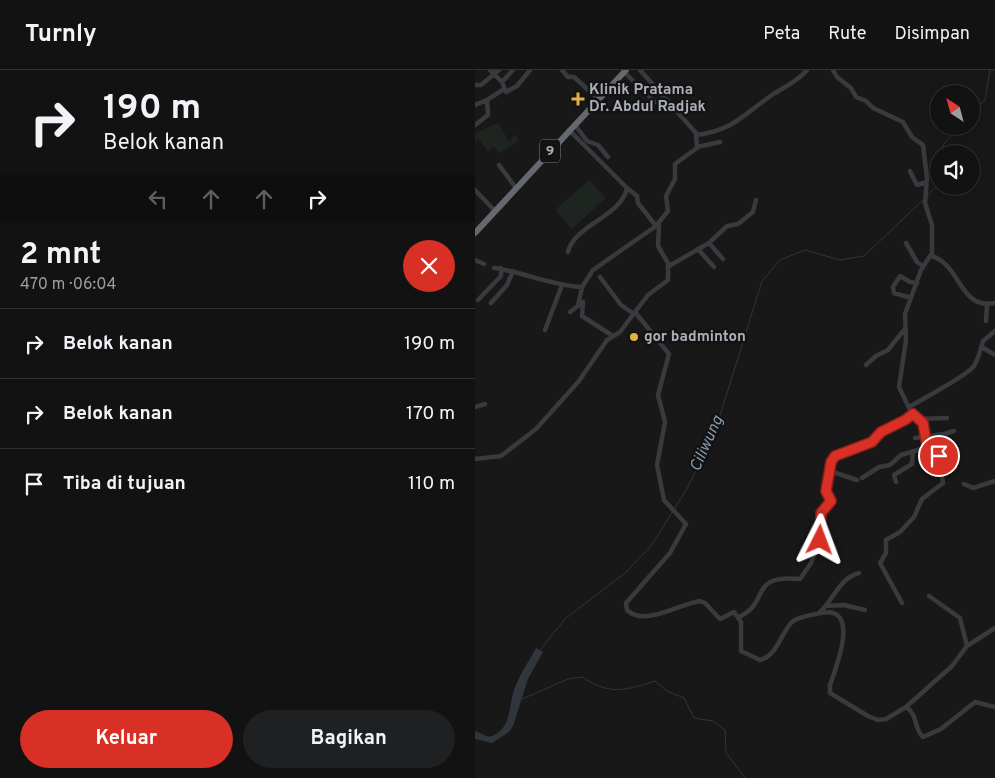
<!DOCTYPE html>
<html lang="id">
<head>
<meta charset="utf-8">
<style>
	:root { --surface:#121213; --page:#1f2021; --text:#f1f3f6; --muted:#9c9ea0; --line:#313233; --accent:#d93025 }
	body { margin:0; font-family:Overpass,sans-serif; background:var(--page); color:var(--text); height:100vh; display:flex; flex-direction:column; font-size:19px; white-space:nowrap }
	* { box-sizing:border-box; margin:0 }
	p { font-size:16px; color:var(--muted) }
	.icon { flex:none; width:28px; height:28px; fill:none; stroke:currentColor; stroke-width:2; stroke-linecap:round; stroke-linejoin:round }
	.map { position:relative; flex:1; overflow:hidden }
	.sheet { display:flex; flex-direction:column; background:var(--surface); width:475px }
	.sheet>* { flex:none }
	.guide { background:#121213; color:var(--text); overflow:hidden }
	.needle { width:32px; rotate:324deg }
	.controls { position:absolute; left:455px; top:15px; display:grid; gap:10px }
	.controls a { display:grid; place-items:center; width:50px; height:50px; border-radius:50%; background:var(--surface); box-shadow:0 2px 12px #0003,0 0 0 1px var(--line); font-size:25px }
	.pin { position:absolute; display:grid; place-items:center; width:42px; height:42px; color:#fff; margin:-21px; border:2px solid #fff; border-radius:50%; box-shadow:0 1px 5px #0007 }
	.me { position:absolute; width:55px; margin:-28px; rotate:3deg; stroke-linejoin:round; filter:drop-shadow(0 0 4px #0008) }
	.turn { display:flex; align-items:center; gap:18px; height:105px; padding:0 20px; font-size:22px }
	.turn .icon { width:65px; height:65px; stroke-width:2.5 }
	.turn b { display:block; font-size:35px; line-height:42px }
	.lanes { display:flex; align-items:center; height:48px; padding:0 20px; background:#0003; justify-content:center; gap:25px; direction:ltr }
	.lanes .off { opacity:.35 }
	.round { display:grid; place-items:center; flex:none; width:52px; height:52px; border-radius:26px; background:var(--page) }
	.summary { display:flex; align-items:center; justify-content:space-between; height:85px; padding:0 20px }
	h1 { font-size:30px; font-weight:700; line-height:38px }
	.button { display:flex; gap:10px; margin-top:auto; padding:10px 20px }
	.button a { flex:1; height:58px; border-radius:30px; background:var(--accent); color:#fff; font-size:20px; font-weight:700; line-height:58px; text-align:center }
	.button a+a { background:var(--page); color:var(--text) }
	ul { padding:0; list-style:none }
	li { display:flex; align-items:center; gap:15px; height:70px; padding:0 20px; border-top:1px solid var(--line) }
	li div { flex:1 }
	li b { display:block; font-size:19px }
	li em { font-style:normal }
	header { display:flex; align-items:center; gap:30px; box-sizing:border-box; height:70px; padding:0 25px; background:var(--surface); border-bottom:1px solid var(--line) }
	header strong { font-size:24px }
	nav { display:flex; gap:28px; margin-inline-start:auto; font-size:18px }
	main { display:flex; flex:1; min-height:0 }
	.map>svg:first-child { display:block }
	.green { fill:#1e241f }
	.water { fill:#2f363d }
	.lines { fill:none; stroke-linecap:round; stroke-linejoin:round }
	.stream { stroke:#2f363d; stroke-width:1 }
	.minor { stroke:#393a3e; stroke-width:4.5 }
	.highway { stroke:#65686f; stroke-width:6 }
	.route-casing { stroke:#8d1f18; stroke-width:12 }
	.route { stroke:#d93025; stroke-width:9 }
	.poi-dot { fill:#e4b045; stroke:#131314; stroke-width:2 }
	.labels { text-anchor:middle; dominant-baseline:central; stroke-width:5; stroke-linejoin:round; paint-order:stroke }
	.shield { fill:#131314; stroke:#7d8087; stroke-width:1 }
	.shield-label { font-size:14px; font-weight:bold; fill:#abafb8 }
	.poi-label { font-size:15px; font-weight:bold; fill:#abafb8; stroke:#131314; text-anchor:start }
	.water-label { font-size:16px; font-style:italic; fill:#859cb0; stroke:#131314 }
</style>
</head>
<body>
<header>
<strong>Turnly</strong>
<nav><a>Peta</a><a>Rute</a><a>Disimpan</a></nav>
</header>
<main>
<section class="sheet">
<div class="guide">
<div class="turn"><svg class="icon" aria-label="right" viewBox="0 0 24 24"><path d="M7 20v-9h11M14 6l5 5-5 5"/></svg><div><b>190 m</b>Belok kanan</div></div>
<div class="lanes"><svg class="icon off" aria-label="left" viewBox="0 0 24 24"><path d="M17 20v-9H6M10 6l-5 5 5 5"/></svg><svg class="icon off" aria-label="ahead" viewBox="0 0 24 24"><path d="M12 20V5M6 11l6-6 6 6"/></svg><svg class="icon off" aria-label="ahead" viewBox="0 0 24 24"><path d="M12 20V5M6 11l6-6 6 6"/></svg><svg class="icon" aria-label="right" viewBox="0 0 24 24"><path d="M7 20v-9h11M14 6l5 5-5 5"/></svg></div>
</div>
<div class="summary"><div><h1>2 mnt</h1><p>470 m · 06:04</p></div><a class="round" style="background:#d93025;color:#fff"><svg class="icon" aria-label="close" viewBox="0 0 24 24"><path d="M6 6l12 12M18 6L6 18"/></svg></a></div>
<ul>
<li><svg class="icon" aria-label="right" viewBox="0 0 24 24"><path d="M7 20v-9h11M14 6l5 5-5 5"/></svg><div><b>Belok kanan</b></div><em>190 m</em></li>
<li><svg class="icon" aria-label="right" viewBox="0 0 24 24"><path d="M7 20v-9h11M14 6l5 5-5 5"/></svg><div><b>Belok kanan</b></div><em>170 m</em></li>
<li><svg class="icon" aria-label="arrive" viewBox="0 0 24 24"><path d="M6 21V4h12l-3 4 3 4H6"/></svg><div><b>Tiba di tujuan</b></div><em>110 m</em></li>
</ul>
<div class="button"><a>Keluar</a><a>Bagikan</a></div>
</section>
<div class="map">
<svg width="520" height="708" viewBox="0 0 520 708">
	<rect width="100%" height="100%" fill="#181819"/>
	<path class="green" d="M23,53L34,71L40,65L44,71L24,83L19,77L13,82L4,69L0,71V63Z
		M114,110L131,128L97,159L80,140Z"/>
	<path class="water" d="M61,578L68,582L53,609L38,656L34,662L17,673L0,669V661L14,667C39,659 32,635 41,615C46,602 55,590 61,578Z"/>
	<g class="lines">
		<path class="stream" d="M496,44L510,30L515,0
			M467,84L468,75L485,56
			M453,125L464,113
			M200,438L213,417L242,355L287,211L305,190L330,180L365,190L389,186L448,130
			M65,580L90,549L150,503L176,476L198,441
			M47,629L93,609L108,607C134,626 152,620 180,611L192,621L209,628L219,648L238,651L250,660L251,683L270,708"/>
		<path class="minor" d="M15,0L27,12L31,22L42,16L55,0
			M87,0L93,7H99L123,29
			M165,0L221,63L222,78L200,94V109L191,126L193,141L181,156L184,155L183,176L193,193V210L173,225L160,242L194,284L183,325L190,352L182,395L189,430L211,454L195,483L151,533L152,540C170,557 204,534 225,531L230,533L245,549L259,542L266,552V581L285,590C302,586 306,563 317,552C324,546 337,545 346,543C387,535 360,600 355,615V623L393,646L403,650L411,649L431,637L477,596L492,576L520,558
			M358,0L362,7L376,18L381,27L391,31L398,38L428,52L437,67L448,75L452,108L450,133L457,155V183L446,200L430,244L431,270L424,317L436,342L448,353L452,376L463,383L468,413L447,429L439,447L425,462L411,470V483L405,493L427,533
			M149,2L180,32
			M27,12L38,0
			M0,15H6L24,0
			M0,35L12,30
			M0,55L13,45L12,30L29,19
			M100,55L112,71L123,75L133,87
			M222,65C259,60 269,44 297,25C309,17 322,12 332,0
			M222,77L245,72
			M24,95L41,118
			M435,101L442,115L452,112
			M0,120L20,141
			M234,173L248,189
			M431,173L442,192L448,196
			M223,179L239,197
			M93,182C99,155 147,146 152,118L94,60
			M457,186C487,196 484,240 520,233
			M0,190L9,194
			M194,196L234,173L252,156L263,154L278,142L281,130
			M19,198C48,202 79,216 107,217
			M125,207L146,235L159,244
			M436,228L419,223L418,217L425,206L435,212L442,213
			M3,230L26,206V198
			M108,232L107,246L138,266
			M16,233L32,215L38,201
			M95,242L103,236L107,217L118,200L181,156L163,133L162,126L152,118
			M511,251L512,235
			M70,260L87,215
			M507,277L520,285
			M391,295L401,286L413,280L429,260
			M0,337L10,334
			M434,337C446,330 493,305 499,296C504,287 506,279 508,271L520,261
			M445,349L472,348
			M440,368L469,364L479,361
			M0,389L26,386L61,359L104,311L132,270L145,262L160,242
			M355,401L382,410
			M387,408L404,397L415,395L426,385L453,377
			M421,412L419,405L437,394L438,381
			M489,414L498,418L520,411
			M454,526L485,548L492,576
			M352,536L369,535L390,540
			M344,543C359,530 364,508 384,503
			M264,547C296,532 273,504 325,509L336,493L345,470L346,443L356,431L351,421L358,388L366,382L395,373L406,362L430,351L437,344
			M431,637C443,644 439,660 448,667L466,659L500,632L520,637"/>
		<path class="highway" d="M0,163L151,0"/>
	</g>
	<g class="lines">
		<g class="route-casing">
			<path id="route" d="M345,470L346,443L356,431L351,421L356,392L360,386L397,372L406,362L430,350L438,344L448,353L452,376L462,382L464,386"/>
		</g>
		<use href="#route" class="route"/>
	</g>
	<g class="poi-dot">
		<path d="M100.5 21.5h5v5h5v5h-5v5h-5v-5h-5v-5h5z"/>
		<circle cx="159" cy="267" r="5"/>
	</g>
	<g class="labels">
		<rect class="shield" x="65" y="69.5" width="20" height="23" rx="4"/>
		<g class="shield-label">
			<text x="75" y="81">9</text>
		</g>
		<g class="poi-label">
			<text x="114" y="20">Klinik Pratama<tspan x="114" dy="17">Dr. Abdul Radjak</tspan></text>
			<text x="169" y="267">gor badminton</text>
		</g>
		<g class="water-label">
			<text transform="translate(232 374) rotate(-66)">Ciliwung</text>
		</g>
	</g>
</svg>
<div class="controls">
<a><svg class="needle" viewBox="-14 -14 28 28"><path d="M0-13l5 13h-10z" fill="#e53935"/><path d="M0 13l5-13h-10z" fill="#9c9ea0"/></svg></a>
<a><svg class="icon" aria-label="sound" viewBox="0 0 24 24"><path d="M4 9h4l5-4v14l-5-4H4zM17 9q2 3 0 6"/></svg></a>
</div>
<div class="pin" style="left:464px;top:386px;background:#d93025"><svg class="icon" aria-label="arrive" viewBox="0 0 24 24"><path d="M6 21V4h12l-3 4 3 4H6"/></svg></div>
<svg class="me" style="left:345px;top:470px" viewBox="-20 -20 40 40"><path d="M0-17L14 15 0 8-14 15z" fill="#d93025" stroke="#fff" stroke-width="4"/></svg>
</div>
</main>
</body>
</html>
